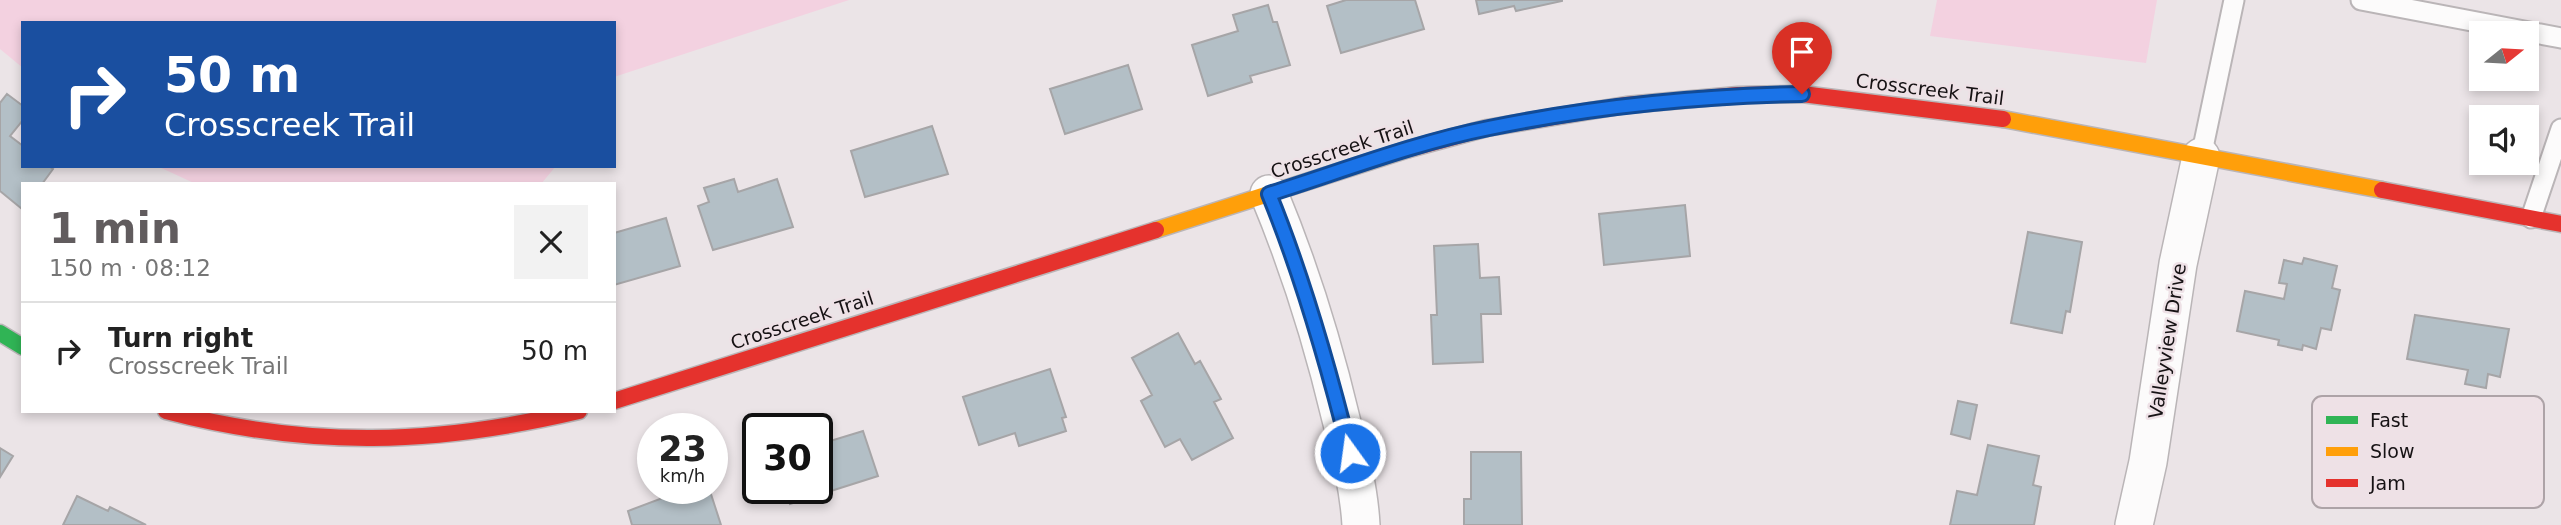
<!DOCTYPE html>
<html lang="en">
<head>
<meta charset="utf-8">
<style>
	:root { --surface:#fff; --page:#f2f2f2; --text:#222; --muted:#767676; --line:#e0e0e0; --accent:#615c5e }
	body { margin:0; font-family:"DejaVu Sans",sans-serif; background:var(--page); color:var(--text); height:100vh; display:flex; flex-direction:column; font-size:26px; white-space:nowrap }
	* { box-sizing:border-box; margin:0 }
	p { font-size:23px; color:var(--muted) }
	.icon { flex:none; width:38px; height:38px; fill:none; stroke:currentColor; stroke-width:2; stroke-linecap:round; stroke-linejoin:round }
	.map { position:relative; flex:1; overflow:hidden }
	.side { position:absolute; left:21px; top:182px; width:595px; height:231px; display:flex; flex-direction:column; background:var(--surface); border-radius:0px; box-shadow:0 4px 10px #0003 }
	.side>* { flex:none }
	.hud { position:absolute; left:21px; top:21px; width:595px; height:147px; border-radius:0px; box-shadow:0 4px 10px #0003; background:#1a4fa0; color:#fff; overflow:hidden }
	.needle { width:46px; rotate:72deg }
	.buttons { position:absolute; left:2469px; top:21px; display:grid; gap:14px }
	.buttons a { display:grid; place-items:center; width:70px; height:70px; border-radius:0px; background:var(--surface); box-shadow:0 4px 10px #0003; font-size:35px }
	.speed { position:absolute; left:637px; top:413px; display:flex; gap:14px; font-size:35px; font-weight:700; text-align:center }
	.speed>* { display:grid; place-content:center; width:91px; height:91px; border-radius:50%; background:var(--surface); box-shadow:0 4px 10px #0003; line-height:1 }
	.speed small { font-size:18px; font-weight:400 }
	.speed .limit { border:4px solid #111; border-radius:10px; background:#fff; color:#111 }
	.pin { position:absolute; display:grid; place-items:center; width:60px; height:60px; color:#fff; margin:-72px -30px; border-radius:50% 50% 50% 0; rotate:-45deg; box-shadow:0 0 7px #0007 }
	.pin .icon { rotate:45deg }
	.me { position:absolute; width:77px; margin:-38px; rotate:346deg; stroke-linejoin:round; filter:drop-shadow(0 0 5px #0008) }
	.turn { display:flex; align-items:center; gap:24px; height:147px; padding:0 28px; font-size:32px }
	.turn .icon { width:91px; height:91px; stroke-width:2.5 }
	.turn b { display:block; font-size:49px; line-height:60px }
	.round { display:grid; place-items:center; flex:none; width:74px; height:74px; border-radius:0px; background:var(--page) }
	.summary { display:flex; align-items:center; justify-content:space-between; height:119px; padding:0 28px }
	h1 { font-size:42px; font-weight:600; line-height:52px; color:var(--accent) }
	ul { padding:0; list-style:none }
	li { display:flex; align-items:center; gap:21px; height:98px; padding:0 28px; border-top:2px solid var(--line) }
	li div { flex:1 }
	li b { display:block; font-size:26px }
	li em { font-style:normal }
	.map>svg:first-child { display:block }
	.green { fill:#f3d1e0 }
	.building { fill:#b3bfc6; stroke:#a6a5a7; stroke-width:2 }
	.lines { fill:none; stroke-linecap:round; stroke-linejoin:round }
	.lane-casing { stroke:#bab5b7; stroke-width:23 }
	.street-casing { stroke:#bab5b7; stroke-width:40 }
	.fast-casing { stroke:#bab5b7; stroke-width:19 }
	.slow-casing { stroke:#bab5b7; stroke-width:19 }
	.jam-casing { stroke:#bab5b7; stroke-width:19 }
	.lane { stroke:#fcfbfb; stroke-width:19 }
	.street { stroke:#fcfbfb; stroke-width:37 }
	.fast { stroke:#30b455; stroke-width:16 }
	.slow { stroke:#ff9f0a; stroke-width:16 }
	.jam { stroke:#e5322d; stroke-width:16 }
	.route-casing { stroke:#114b97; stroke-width:18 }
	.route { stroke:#1a73e8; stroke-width:12 }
	.labels { text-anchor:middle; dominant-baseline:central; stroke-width:5; stroke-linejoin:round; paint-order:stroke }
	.street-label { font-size:19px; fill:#161214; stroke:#eee1e6 }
	.key { fill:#eee1e6; stroke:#ada3a7; stroke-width:2 }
	.key-label { font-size:19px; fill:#161214 }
</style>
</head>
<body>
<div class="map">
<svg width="2561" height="525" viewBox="0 0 2561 525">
	<rect width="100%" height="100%" fill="#ebe4e7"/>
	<path class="green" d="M0,0H849L614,77V23H23V68L0,49Z
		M1937,0H2157L2146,63L1930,36Z
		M157,166H556L541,184H196Z"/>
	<path class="building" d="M1346,0H1415L1424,29L1341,53L1327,6Z
		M1476,0H1562V1L1516,11L1514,6L1479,14Z
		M1268,5L1273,22H1277L1290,65L1250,76L1252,82L1208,96L1192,45L1238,31L1233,15Z
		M1128,65L1142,109L1065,134L1050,89Z
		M7,94L23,106V120L10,136L23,146V166H49L53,169L42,184H23L22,209L0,191V103Z
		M932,126L948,174L865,197L851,151Z
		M734,179L738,192L777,179L793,227L713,250L698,206L709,202L704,188Z
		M1685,205L1690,256L1604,265L1599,214Z
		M666,218L680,266L614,285V233Z
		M2028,232L2082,242L2070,312L2066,311L2062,333L2011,323Z
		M1478,244L1480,278L1499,277L1501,314H1481L1483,362L1433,364L1431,315H1437L1434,246Z
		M2304,258L2337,266L2332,288L2340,290L2331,330L2321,328L2316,349L2303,345L2302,350L2278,345L2279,340L2237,331L2245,291L2284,299L2287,284L2279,283L2284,260L2302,264Z
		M2415,315L2509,329L2500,377L2488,374L2486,388L2465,384L2468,370L2407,359Z
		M1178,333L1195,364L1200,361L1221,399L1214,402L1233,438L1192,460L1180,439L1165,447L1141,401L1152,395L1132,358Z
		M1050,369L1066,417L1062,418L1066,431L1019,446L1015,433L979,445L963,397Z
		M1958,401L1977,405L1970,439L1951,434Z
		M863,431L878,476L790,504L785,488H817V445Z
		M1988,445L2039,456L2033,485L2041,487L2034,525H1950L1957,491L1977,495Z
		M0,448L13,456L0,477Z
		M1471,452H1521L1522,525H1464V499H1471Z
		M689,488H709L721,525H632L628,511Z
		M77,496L108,511L110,507L146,525H63Z"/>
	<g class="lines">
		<g class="lane-casing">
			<path id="lane" d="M2361,0L2561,38
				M2201,157L2234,0
				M2531,218L2561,129"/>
		</g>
		<g class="street-casing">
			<path id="street" d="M1269,194C1299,266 1323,343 1341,419C1350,454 1359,489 1361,525
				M2134,525L2148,462L2178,264L2201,157"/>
		</g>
		<g class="fast-casing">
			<path id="fast" d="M0,333L23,347"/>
		</g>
		<g class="slow-casing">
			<path id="slow" d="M2003,119L2382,190
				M1156,230L1409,149"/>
		</g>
		<g class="jam-casing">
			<path id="jam" d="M1409,149L1487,128L1626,105L1738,95L1802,94L2003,119
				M2382,190L2561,224
				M614,401L1156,230
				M166,411C311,449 434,445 579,411"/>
		</g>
		<use href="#lane" class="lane"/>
		<use href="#street" class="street"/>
		<use href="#fast" class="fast"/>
		<use href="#slow" class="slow"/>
		<use href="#jam" class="jam"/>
	</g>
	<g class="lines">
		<g class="route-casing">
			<path id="route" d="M1350,453C1328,365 1303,277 1269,194C1342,171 1414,143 1489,128C1592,107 1697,96 1802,94"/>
		</g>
		<use href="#route" class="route"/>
	</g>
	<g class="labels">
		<g class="street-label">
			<text transform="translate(1930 89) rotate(7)">Crosscreek Trail</text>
			<text transform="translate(1342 149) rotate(-18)">Crosscreek Trail</text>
			<text transform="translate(802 320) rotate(-18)">Crosscreek Trail</text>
			<text transform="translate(2167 341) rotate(-81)">Valleyview Drive</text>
		</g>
	</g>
	<rect x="2312" y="396" width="232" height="112" rx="10" class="key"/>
	<rect x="2326" y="416" width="32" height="8" fill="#30b455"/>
	<rect x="2326" y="447" width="32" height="9" fill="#ff9f0a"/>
	<rect x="2326" y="479" width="32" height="8" fill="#e5322d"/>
	<g class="key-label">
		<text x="2370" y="427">Fast</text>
		<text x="2370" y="458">Slow</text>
		<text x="2370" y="490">Jam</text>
	</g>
</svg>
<div class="buttons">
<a><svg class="needle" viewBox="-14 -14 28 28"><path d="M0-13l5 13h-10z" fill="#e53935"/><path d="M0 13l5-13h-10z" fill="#767676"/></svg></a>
<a><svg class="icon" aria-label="sound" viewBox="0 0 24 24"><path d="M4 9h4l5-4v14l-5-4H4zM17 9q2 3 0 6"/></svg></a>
</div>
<div class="speed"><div>23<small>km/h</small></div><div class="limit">30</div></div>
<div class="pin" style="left:1802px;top:94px;background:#d93025"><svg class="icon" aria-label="arrive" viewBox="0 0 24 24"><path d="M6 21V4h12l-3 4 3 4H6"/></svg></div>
<svg class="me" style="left:1350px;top:453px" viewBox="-20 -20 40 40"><circle r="17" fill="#1a73e8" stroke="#fff" stroke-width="3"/><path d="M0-11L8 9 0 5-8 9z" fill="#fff"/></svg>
<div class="hud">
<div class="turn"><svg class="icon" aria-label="right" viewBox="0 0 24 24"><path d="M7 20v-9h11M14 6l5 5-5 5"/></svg><div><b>50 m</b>Crosscreek Trail</div></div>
</div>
<section class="side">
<div class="summary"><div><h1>1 min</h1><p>150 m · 08:12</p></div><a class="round"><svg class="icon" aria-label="close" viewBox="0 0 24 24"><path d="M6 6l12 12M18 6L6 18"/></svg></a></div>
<ul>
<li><svg class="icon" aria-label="right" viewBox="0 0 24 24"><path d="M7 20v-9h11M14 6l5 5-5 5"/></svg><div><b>Turn right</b><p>Crosscreek Trail</p></div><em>50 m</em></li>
</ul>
</section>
</div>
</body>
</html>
